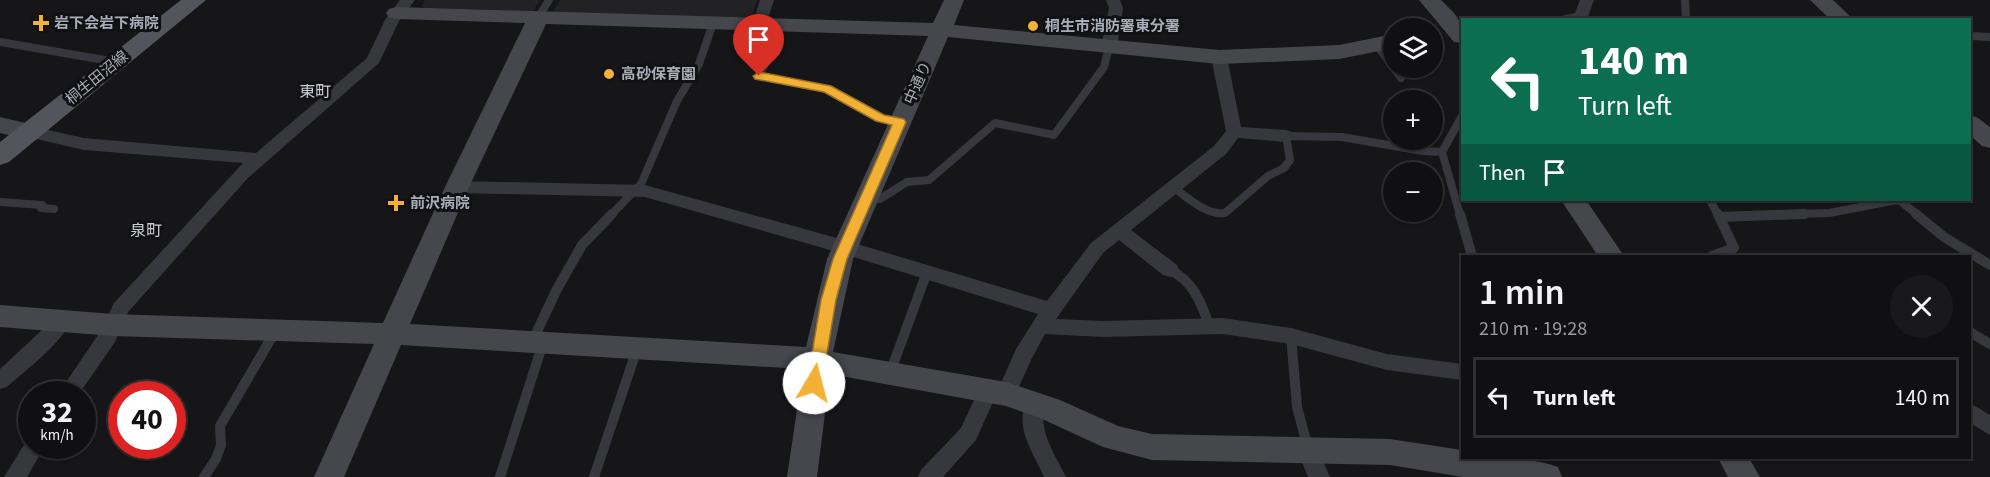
<!DOCTYPE html>
<html lang="en">
<head>
<meta charset="utf-8">
<style>
	:root { --surface:#101012; --page:#19191b; --text:#f1f3f6; --muted:#9c9d9f; --line:#303032 }
	body { margin:0; font-family:"Source Sans 3","Noto Sans JP",sans-serif; background:var(--page); color:var(--text); height:100vh; display:flex; flex-direction:column; font-size:22px; white-space:nowrap }
	* { box-sizing:border-box; margin:0 }
	p { font-size:20px; color:var(--muted) }
	.icon { flex:none; width:33px; height:33px; fill:none; stroke:currentColor; stroke-width:2; stroke-linecap:round; stroke-linejoin:round }
	.map { position:relative; flex:1; overflow:hidden }
	.side { position:absolute; left:1461px; top:255px; width:510px; height:204px; display:flex; flex-direction:column; background:var(--surface); border-radius:0px; box-shadow:0 2px 4px #0004,0 0 0 2px var(--line) }
	.side>* { flex:none }
	.top-card { position:absolute; left:1461px; top:18px; width:510px; height:183px; border-radius:0px; box-shadow:0 2px 4px #0004,0 0 0 2px var(--line); background:#0b6e4f; color:#fff; overflow:hidden }
	.fabs { position:absolute; left:1383px; top:18px; display:grid; gap:12px }
	.fabs a { display:grid; place-items:center; width:60px; height:60px; border-radius:50%; background:var(--surface); box-shadow:0 2px 4px #0004,0 0 0 2px var(--line); font-size:30px }
	.speed { position:absolute; left:18px; top:381px; display:flex; gap:12px; font-size:30px; font-weight:700; text-align:center }
	.speed>* { display:grid; place-content:center; width:78px; height:78px; border-radius:50%; background:var(--surface); box-shadow:0 2px 4px #0004,0 0 0 2px var(--line); line-height:1 }
	.speed small { font-size:15px; font-weight:400 }
	.speed .limit { border:9px solid #d22; background:#fff; color:#111 }
	.pin { position:absolute; display:grid; place-items:center; width:51px; height:51px; color:#fff; margin:-62px -26px; border-radius:50% 50% 50% 0; rotate:-45deg; box-shadow:0 0 6px #0007 }
	.pin .icon { rotate:45deg }
	.me { position:absolute; width:66px; margin:-33px; rotate:8deg; stroke-linejoin:round; filter:drop-shadow(0 0 4px #0008) }
	.turn { display:flex; align-items:center; gap:21px; height:126px; padding:0 18px; font-size:27px }
	.turn .icon { width:78px; height:78px; stroke-width:2.5 }
	.turn b { display:block; font-size:42px; line-height:51px }
	.then { display:flex; align-items:center; height:57px; padding:0 18px; background:#0003; gap:12px; font-size:22px }
	.round { display:grid; place-items:center; flex:none; width:63px; height:63px; border-radius:32px; background:var(--page) }
	.overview { display:flex; align-items:center; justify-content:space-between; height:102px; padding:0 18px }
	h1 { font-size:36px; font-weight:600; line-height:45px }
	ul { padding:0; list-style:none }
	li { display:flex; align-items:center; gap:18px; height:81px; margin:0 12px 9px; padding:0 6px; border:3px solid var(--line); border-radius:0px }
	li div { flex:1 }
	li b { display:block; font-size:22px }
	li em { font-style:normal }
	.map>svg:first-child { display:block }
	.built { fill:#222225 }
	.lines { fill:none; stroke-linecap:round; stroke-linejoin:round }
	.lane-far1 { stroke:#37383d; stroke-width:8 }
	.lane { stroke:#37383d; stroke-width:10 }
	.street { fill:#37383d; fill-rule:evenodd }
	.secondary { fill:#45474d; fill-rule:evenodd }
	.primary { fill:#53555c; fill-rule:evenodd }
	.route { fill:#f2b134; stroke:#9d7322; stroke-width:1.5 }
	.poi-dot { fill:#f2b134; stroke:#111113; stroke-width:2 }
	.labels { text-anchor:middle; dominant-baseline:central; stroke-width:6; stroke-linejoin:round; paint-order:stroke }
	.poi-label { font-size:15px; font-weight:bold; fill:#a8adb8; stroke:#111113; text-anchor:start }
	.street-label { font-size:15px; fill:#a8adb8; stroke:#111113 }
	.neighbourhood-label { font-size:16px; fill:#c9ccd4; stroke:#111113 }
</style>
</head>
<body>
<div class="map">
<svg width="1990" height="477" viewBox="0 0 1990 477">
	<rect width="100%" height="100%" fill="#161618"/>
	<path class="built" d="M425,0H540L533,11L425,8L422,6Z
		M560,0H757L752,16L746,19L556,13L554,10Z"/>
	<g class="lines">
		<path class="lane-far1" d="M1685,0L1686,20
			M538,18L549,0
			M769,26L775,45L759,76L827,89L881,118L899,122
			M1970,36L1990,37
			M0,42L116,62
			M1376,44L1401,78
			M1173,187C1187,197 1207,216 1225,213L1268,176L1284,168L1290,160L1286,136L1342,137L1423,151L1442,152
			M869,197L880,199L907,182L929,180L995,123L1054,135L1104,67L1109,47
			M1710,200L1718,215
			M1899,200L1918,215
			M0,202L42,205L41,208L54,209
			M611,215L641,184L677,101L699,64L713,23
			M1460,215L1442,152L1462,116
			M1763,215L1829,213L1897,200"/>
		<path class="lane" d="M1460,214L1472,256
			M1916,214L1944,237L1990,265
			M1719,217L1804,214
			M1712,256L1734,248L1718,214
			M1170,270C1193,281 1201,302 1209,325
			M1970,332L1990,344
			M1291,336L1297,407L1308,448
			M532,342L557,289L582,245L612,214
			M890,373L927,272
			M204,477L216,459L221,445L220,426L276,330
			M500,477L543,343
			M594,477L637,349"/>
		<path class="street" d="M400,0H415L399,21L379,63L248,178L128,312L115,342L79,394H58L100,332L114,303L243,163L84,150L24,136L22,132L24,128L30,126L84,138L256,153L367,58L385,20Z
			M760,0H774L766,25L759,30L752,25Z
			M1106,0H1120L1123,8L1117,47L1109,52L1101,47L1109,8Z
			M1580,0H1594L1587,20H1555L1557,17L1575,13Z
			M1219,52L1227,57L1241,127L1286,130L1292,132L1294,136L1292,140L1286,142L1238,138L1226,154L1131,230L1177,265L1179,270L1177,275L1170,277L1163,275L1119,240L1103,253L1056,319L1103,321L1223,318L1291,328L1387,354L1462,364V380L1387,370L1291,344L1223,334L1103,337L1045,334L1032,358L1013,400L1006,403L999,400L996,395L976,440L943,477H918L921,470L961,428L981,385L988,383L995,385L998,390L1016,349L1038,314L844,254L645,197L457,193L451,191L448,187L451,183L457,181L645,185L844,240L1047,301L1091,243L1214,146L1226,131L1211,57Z
			M62,312L69,315L72,320C58,347 29,367 7,387L0,389V369L41,331L55,315Z
			M1035,394L1042,397L1045,403C1038,432 1054,452 1066,477H1044C1032,450 1013,427 1028,397Z
			M1970,403L1990,415V435L1970,423Z
			M32,438V446H45L27,477H4L27,440Z
			M1308,441L1315,443L1330,477H1308L1297,450L1301,443Z"/>
		<path class="secondary" d="M944,0H964L954,25L1219,50L1339,45L1394,34V48L1339,59L1219,64L948,37L853,259L833,352L1006,382L1060,400L1118,426L1152,434L1390,439L1462,450V458C1494,458 1527,456 1558,467L1562,477H1463L1390,465L1152,460L1103,447L1040,418L1006,406L830,374L817,477H787L803,369L401,345L344,477H314L374,344L113,336L0,327V305L113,314L383,323L445,187L525,23L396,19L389,17L386,13L389,9L396,7L933,23ZM546,24L928,36L827,259L806,347L410,324L469,187Z
			M1419,0H1441C1458,17 1462,18 1462,43L1454,42Z
			M1810,0H1833L1854,20H1831Z
			M1970,115L1978,118L1990,127V148L1982,146L1970,135Z
			M0,117L38,126L42,132L38,138L30,140L0,133Z
			M1561,200H1586L1624,256H1598Z
			M1718,458H1749L1760,477H1728Z"/>
		<path class="primary" d="M181,0H206L9,162L0,165V142Z"/>
	</g>
	<path class="route" d="M759,72L831,86L884,115L904,119L906,122L847,259L836,300L822,383L820,388L814,390L809,388L807,383L821,300L833,259L892,125L876,121L824,92L755,79L753,76Z"/>
	<g class="poi-dot">
		<path d="M38 14h6v6h6v6h-6v6h-6v-6h-6v-6h6z"/>
		<circle cx="1033" cy="26" r="6"/>
		<circle cx="609" cy="74" r="6"/>
		<path d="M393 194h6v6h6v6h-6v6h-6v-6h-6v-6h6z"/>
	</g>
	<g class="labels">
		<g class="poi-label">
			<text x="54" y="23">岩下会岩下病院</text>
			<text x="1045" y="26">桐生市消防署東分署</text>
			<text x="621" y="74">高砂保育園</text>
			<text x="410" y="203">前沢病院</text>
		</g>
		<g class="street-label">
			<text transform="translate(97 78) rotate(-39)">桐生田沼線</text>
			<text transform="translate(918 83) rotate(-66)">中通り</text>
		</g>
		<g class="neighbourhood-label">
			<text x="315" y="92">東町</text>
			<text x="146" y="231">泉町</text>
		</g>
	</g>
</svg>
<div class="fabs">
<a><svg class="icon" aria-label="layers" viewBox="0 0 24 24"><path d="M12 4l9 5-9 5-9-5zM3 14l9 5 9-5"/></svg></a>
<a>+</a>
<a>−</a>
</div>
<div class="speed"><div>32<small>km/h</small></div><div class="limit">40</div></div>
<div class="pin" style="left:759px;top:76px;background:#d93025"><svg class="icon" aria-label="arrive" viewBox="0 0 24 24"><path d="M6 21V4h12l-3 4 3 4H6"/></svg></div>
<svg class="me" style="left:814px;top:383px" viewBox="-20 -20 40 40"><circle r="19" fill="#fff"/><path d="M0-13L10 11 0 6-10 11z" fill="#f2b134"/></svg>
<div class="top-card">
<div class="turn"><svg class="icon" aria-label="left" viewBox="0 0 24 24"><path d="M17 20v-9H6M10 6l-5 5 5 5"/></svg><div><b>140 m</b>Turn left</div></div>
<div class="then">Then<svg class="icon" aria-label="arrive" viewBox="0 0 24 24"><path d="M6 21V4h12l-3 4 3 4H6"/></svg></div>
</div>
<section class="side">
<div class="overview"><div><h1>1 min</h1><p>210 m · 19:28</p></div><a class="round"><svg class="icon" aria-label="close" viewBox="0 0 24 24"><path d="M6 6l12 12M18 6L6 18"/></svg></a></div>
<ul>
<li><svg class="icon" aria-label="left" viewBox="0 0 24 24"><path d="M17 20v-9H6M10 6l-5 5 5 5"/></svg><div><b>Turn left</b></div><em>140 m</em></li>
</ul>
</section>
</div>
</body>
</html>
